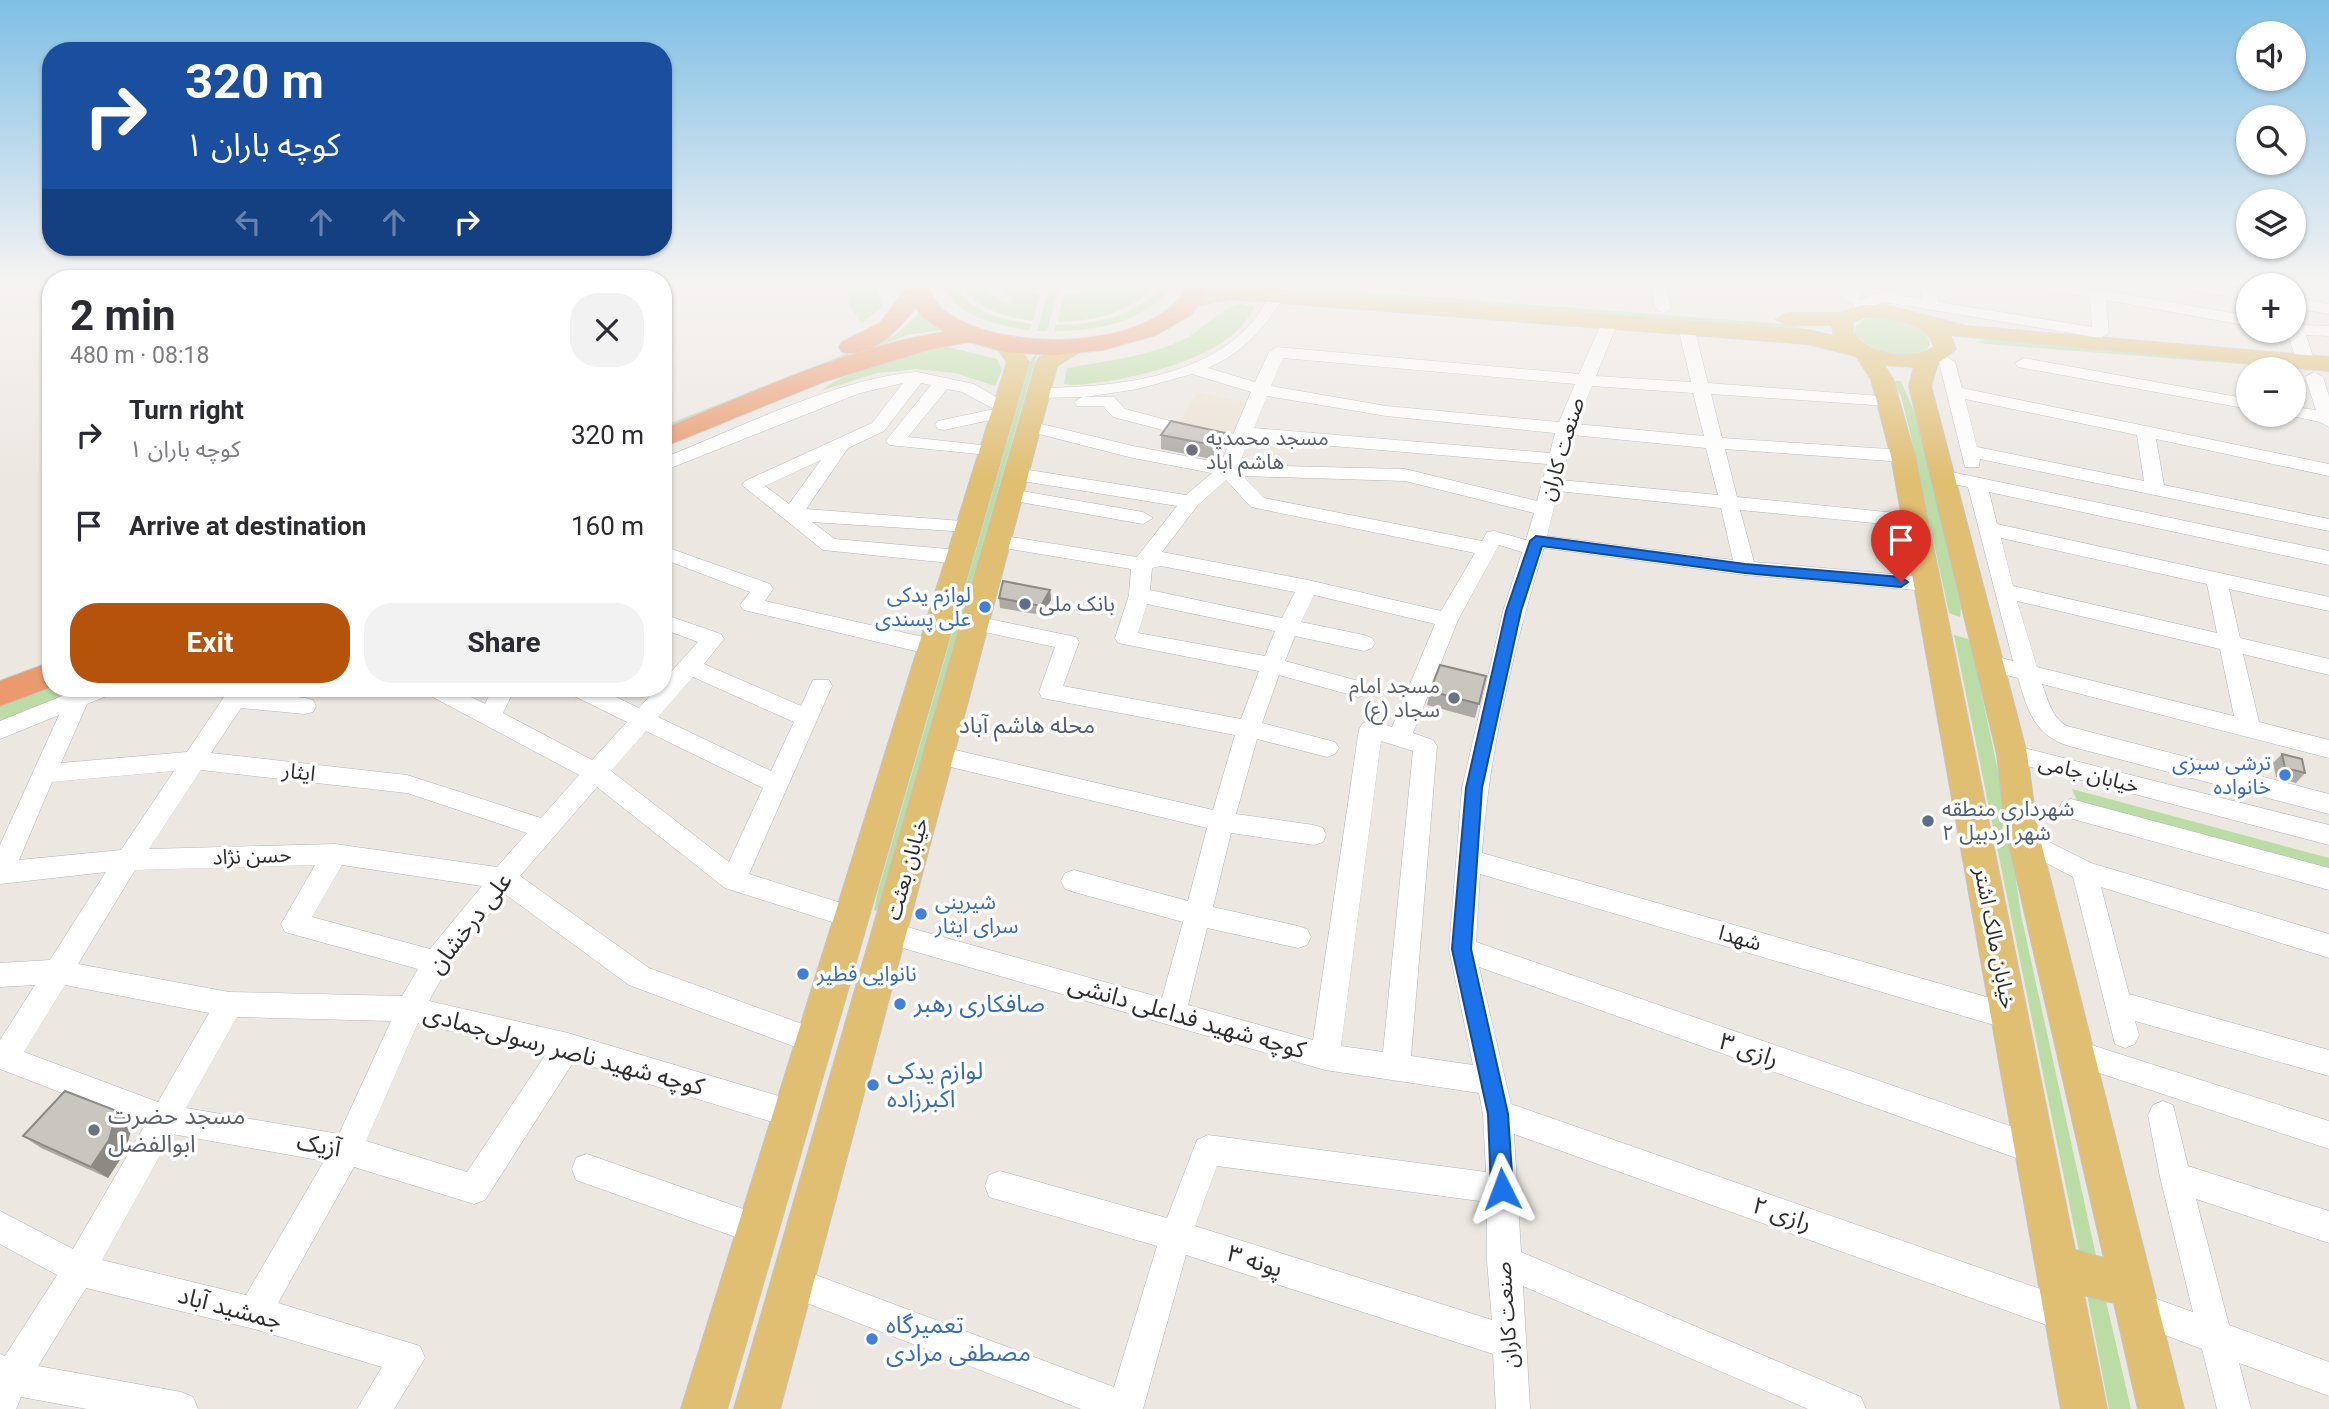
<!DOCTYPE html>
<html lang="en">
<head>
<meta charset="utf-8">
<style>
	:root { --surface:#fff; --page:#f2f2f3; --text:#2b2b33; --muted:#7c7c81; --accent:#b45309 }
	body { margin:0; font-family:Roboto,"Noto Sans Arabic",sans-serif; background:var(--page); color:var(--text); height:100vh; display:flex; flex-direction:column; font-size:26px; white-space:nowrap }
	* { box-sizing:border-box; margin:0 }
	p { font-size:23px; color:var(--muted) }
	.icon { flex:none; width:38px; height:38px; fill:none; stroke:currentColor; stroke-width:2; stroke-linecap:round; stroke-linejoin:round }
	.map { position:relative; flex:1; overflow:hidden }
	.side { position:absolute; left:42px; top:270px; width:630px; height:427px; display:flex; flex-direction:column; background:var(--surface); border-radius:28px; box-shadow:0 2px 5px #0004 }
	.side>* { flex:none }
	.hud { position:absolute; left:42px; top:42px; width:630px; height:214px; border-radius:28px; box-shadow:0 2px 5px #0004; background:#1a4fa0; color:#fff; overflow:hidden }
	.fabs { position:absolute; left:2236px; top:21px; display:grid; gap:14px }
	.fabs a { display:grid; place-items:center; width:70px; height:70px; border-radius:50%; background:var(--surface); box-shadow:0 2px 5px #0004; font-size:35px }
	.pin { position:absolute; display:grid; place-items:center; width:60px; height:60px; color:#fff; margin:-72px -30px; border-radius:50% 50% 50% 0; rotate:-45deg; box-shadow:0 0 7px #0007 }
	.pin .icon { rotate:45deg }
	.me { position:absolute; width:77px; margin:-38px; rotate:357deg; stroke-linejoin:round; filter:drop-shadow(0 0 5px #0008) }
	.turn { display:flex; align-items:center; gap:24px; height:147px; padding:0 28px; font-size:32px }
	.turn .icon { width:91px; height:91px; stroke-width:2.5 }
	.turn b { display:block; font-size:49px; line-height:60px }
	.lanes { display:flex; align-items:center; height:66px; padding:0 28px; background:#0003; justify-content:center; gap:35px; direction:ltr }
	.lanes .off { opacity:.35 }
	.round { display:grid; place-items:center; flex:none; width:74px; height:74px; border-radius:28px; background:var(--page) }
	.overview { display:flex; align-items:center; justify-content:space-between; height:119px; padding:0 28px }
	h1 { font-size:42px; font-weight:700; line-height:52px }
	.cta { display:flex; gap:14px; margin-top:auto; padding:14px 28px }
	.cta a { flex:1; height:80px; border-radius:28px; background:var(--accent); color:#fff; font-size:28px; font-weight:700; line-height:80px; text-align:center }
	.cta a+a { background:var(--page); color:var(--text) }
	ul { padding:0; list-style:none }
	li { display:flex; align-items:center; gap:21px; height:91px; padding:0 28px }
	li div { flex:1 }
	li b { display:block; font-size:26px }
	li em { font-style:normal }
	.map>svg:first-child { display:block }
	.education { fill:#ece2d3 }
	.green { fill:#bcdca5 }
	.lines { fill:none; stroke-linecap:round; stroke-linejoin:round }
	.minor-casing { stroke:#b2b4bb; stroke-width:1 }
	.major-casing { stroke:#c4c4c4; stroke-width:2 }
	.highway-casing { stroke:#c4c4c4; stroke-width:2 }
	.minor { fill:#fff; fill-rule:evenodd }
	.major { fill:#e0be72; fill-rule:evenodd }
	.highway { fill:#eb9a6e; fill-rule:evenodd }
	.wall { fill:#ada9a4 }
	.shaded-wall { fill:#8d8a86 }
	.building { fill:#c9c5bf; stroke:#8d8a86; stroke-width:2 }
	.route { fill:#1a73e8; stroke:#114b97; stroke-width:2 }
	.worship-dot { fill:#6b7280; stroke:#fff; stroke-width:2.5 }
	.service-dot { fill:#5c6f8a; stroke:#fff; stroke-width:2.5 }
	.shop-dot { fill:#3f7fe0; stroke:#fff; stroke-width:2.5 }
	.labels { text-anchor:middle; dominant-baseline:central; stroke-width:7; stroke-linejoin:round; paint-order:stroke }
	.worship-label { font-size:21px; fill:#5b616d; stroke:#fff; text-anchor:start }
	.street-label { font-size:21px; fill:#2d2d2d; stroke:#fff }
	.shop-label { font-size:21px; fill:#366cbe; stroke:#fff; text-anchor:end }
	.service-label { font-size:21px; fill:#4e5e75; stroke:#fff; text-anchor:start }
	.neighbourhood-label { font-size:23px; fill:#525c78; stroke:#fff }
	.near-street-label { font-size:24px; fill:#2d2d2d; stroke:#fff }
	.near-shop-label { font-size:24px; fill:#366cbe; stroke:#fff; text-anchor:start }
	.near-worship-label { font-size:24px; fill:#5b616d; stroke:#fff; text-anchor:start }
</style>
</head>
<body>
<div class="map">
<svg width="2329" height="1409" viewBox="0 0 2329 1409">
	<rect width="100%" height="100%" fill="#ece7e1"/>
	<path class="education" d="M1197,392L1254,404L1236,436L1178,424Z"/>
	<path class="green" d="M845,282H876L882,307L862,323L850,307Z
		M943,282H954C965,312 1003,320 1032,324L1030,330C999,326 953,317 943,282Z
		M961,282H981L994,296L1010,304L1013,297L988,282H1014L1040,294L1033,321C1006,317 972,309 961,282Z
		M1051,282H1060L1047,331H1037Z
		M1104,282L1154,285C1132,314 1091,321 1057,322L1064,295L1089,290Z
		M1240,282L1795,325L1803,329L1241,289L1237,288Z
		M1161,286L1171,287C1146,322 1095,331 1054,331L1056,325C1093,325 1137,317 1161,286Z
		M1241,304L1254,307C1234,355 1148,375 1102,382C1090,383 1076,387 1064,384L1067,368C1107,361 1146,357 1183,340C1200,332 1226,304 1241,304Z
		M918,314L943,330L907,335L663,431V426L897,334Z
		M1876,318C1895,318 1921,322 1930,342L1928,348C1908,363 1870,352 1855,333V327L1865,319Z
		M1986,339L2329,367V371L1975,343Z
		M940,345L997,359L1002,370L995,386L955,373L916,369L877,373L820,391C856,366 899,357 940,345Z
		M1037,354L878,911L874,910L878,891L1031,359Z
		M1892,381H1901L1917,418L1961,608L1960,617L1949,613L1910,432L1901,396Z
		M1954,635L1968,639L1972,649L2005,804L2021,915L2099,1269L2082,1266Z
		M51,686L85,688L0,722V706Z
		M2072,789L2329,858V870L2077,801Z
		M2085,1284L2103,1288L2131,1409H2109Z"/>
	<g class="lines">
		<g class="minor-casing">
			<path id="minor" d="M1650,282H1666L1671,308L1669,311L1663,313L1655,308Z
				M1848,282H1864L1865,288L1858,300L1890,290L1898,295L1922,299L1918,282H1934L1939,302L2092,327L2090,297L2031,287L2023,282H2056L2249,316V326L2106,300L2109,333L2101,338L1884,302L1869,307L1868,314H1856L1853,303L1843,299L1849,288Z
				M2163,282H2198L2249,290V300L2171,287Z
				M2273,282H2289L2290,285H2274Z
				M2319,282H2329V291L2319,288Z
				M1277,291L1285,296C1265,328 1243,353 1208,368L1255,382L1269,352L1277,347L1579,374L1602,322L1610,317L1618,322L1596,376L1691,382L1678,327L1686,322L1694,327L1708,383L1894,397L1897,401L1894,405L1888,406L1711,394L1722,438L1903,450L1912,456L1903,462L1725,449L1737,497L1916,515L1926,521L1916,527L1740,510L1754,562L1927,577L1937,584L1934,589L1927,591L1745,575L1544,548C1514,647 1489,750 1482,853L2011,1004L2021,1008L2025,1017L2021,1026L2011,1030L1480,874L1476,942L2036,1135L2047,1140L2051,1150L2047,1160L2036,1165L1479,967L1511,1104L2066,1298L2078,1303L2083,1315L2078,1327L2066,1332L1514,1134L1521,1252L1861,1397L1866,1409H1808L1523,1286L1530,1409H1496L1493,1354L1186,1255L1143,1409H1081L781,1293L776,1282L781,1271L792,1266L1114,1387L1157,1246L989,1197L985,1186L989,1175L1000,1171L1167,1218L1197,1140L1208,1135L1486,1172L1483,1114L1479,1093L1325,1070L889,944L880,941L876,933L880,925L889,922L1162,998L1183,922L1074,892L1065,889L1061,881L1065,873L1074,870L1188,901L1207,828L938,764L930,761L926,755L930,749L938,746L1213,810L1235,735L1042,698L1039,692L1055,647L975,630L967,628L964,623L967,618L975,616L1076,637L1079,642L1063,686L1241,719L1259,671L1118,643L1115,638L1129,595L1131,569L998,547L988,541L998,535L1137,557L1177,506L1016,480L1007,474L1016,468L1186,495L1212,473L1133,458L1023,430L1020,426L1023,422L1029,421L1133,446L1221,463L1251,392L1192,374L1138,389L1085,397H1114L1125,409L1204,430L1207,434L1198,439L1113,417L1103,406H1077L1074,402L1082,397L1038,398L1029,393L1038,388C1110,387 1204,380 1254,320C1261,312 1265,301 1271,293ZM1283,358L1575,384L1559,422L1386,406L1271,386ZM1592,386L1693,393L1704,436L1576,424ZM1267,396L1386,416L1555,433L1550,453L1254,428ZM1573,435L1706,448L1718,495L1561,480ZM1249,439L1547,464L1537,501L1405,469L1239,465ZM1243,476L1405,481L1534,513L1526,540L1494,531L1487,532L1482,541L1264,498ZM1226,480L1251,507L1475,553L1441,611L1308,580L1162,552L1197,506ZM1558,491L1721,508L1733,560L1547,536ZM1499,545L1522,552L1503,611L1462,788L1449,949L1473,1065L1411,1056L1437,746L1433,740L1413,733L1458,620ZM1161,566L1295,592L1282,618L1150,590L1152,568ZM1314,595L1435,624L1392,727L1371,720L1363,723L1359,729L1313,1040L1188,1005L1207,928L1298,948L1307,945L1311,937L1307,929L1298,926L1213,907L1231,833L1314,845L1323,842L1326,835L1323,828L1314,825L1236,814L1257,739L1327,757L1335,754L1339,748L1335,742L1262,723L1279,675L1358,697L1366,695L1369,689L1366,683L1285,661L1295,636L1364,651L1372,648L1375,643L1372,638L1364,635L1301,622ZM1147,604L1275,631L1265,656L1138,633ZM1381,741L1413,751L1383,1052L1341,1046ZM1217,1166L1487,1202V1261L1492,1320L1195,1226Z
				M2294,298L2329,304V314L2294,308Z
				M2294,317L2300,319L2303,325L2329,326V336L2306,335L2315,363L2312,367L2306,368L2297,363L2287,331H2294Z
				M1947,357L1955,362L1962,388L2329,464V476L2156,439L2164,485L2329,519V531L1980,459L1979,467H1965L1939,362ZM1965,399L2137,435L2144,481L1977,447Z
				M2024,358L2249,399V409L2018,367L2015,363Z
				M917,372L974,384L1013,407L1009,416L944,430L938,429L935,425L938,421L994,409L962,392L947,389L908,437L991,446L998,448L1000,452L998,456L889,445L886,441L889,437L931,385L921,383L884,431L848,448L806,509L975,522L978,526L975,530L968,532L812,522L835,539L959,550L969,557L966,562L959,564L823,550L742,485L745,481L872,423L903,383L860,393L663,471V458C739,428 838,378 917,372ZM821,460L789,504L765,486Z
				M2314,372L2323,377L2329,396V427L2320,422L2287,415H2294V407L2316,410L2305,377Z
				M1942,470L2329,551V565L1989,492L1997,524L2329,597V611L2229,589L2240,638L2329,659V675L2243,654L2259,722L2329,740V758L2042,684C2048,700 2052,718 2067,726L2329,794V814L2069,746C2034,735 2028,711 2018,678L1982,669L1979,663L1982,657L1990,655L2013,661L1968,487L1935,480L1933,476ZM2001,538L2207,584L2217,633L2013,586ZM2017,601L2220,649L2234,716L2037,667Z
				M1010,489L1143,512L1153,518L1143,524L1003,499L1000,495L1003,491Z
				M663,546L770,584L773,589L765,601L932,639L940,642L943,647L940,652L932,655L744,610L740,605L750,592L663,559Z
				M663,614L721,634L724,639L704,664L801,706L813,680H829L832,686L749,874L860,909L864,917L860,925L851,928L725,888L597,787L520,876L649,968L824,1032L828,1041L824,1050L814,1054L629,985L505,894L446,970L429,1001L568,1033L792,1100L802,1104L807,1114L802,1124L792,1128L574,1061L485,1200L474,1204L354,1167L278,1303L420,1346L425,1358L394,1409H357L382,1367L254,1329L86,1288L38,1366L181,1392L193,1397L198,1409H87L21,1397L16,1409H0V1354L5,1356L57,1275L0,1244V1211L73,1249L145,1125L0,1069V1040L35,985L0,987V963L50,960L106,872L0,884V845L59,715L0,739V721L82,688H115L112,694L87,704L61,763L187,752L230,688H253L251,692L305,698L313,700L316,706L313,712L305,714L241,708L211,753L407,775L541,818L579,775L427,694L424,688H453L485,704L493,688H515L503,713L592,760L627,722L570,694L567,688H597L639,708L657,688H663V681L698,642L663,629ZM693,677L794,722L771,771L658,717ZM646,731L763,788L729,862L611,771ZM201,770L407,793L527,833L497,867L335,844L149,849ZM174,771L121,850L19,860L52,782ZM315,865L281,924L285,932L418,969L402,996L229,992L78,964L135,870ZM342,865L482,886L430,949L312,917ZM65,985L209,1013L158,1102L24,1052ZM237,1017L391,1021L339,1134L186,1108ZM418,1023L546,1054L467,1172L366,1141ZM172,1134L324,1161L246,1295L102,1260Z
				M2012,745L2329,825V845L2004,760L2000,754L2004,748Z
				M2071,799L2329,868V890L2062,816L2059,809L2062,802Z
				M2025,830L2091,863L2329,934V958L2101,887L2129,994L2329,1050V1076L2135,1021L2139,1035L2135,1044L2125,1048L2115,1044L2073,877L2016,847L2012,840L2016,833Z
				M2076,1040L2329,1121V1149L2066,1062L2062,1053L2066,1044Z
				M2163,1101L2173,1105L2188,1166L2329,1211V1243L2196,1199L2229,1325L2329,1362V1396L2239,1363L2251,1409H2217L2202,1349L2125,1320L2121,1308L2125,1296L2137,1292L2193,1312L2160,1177L2148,1115L2153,1105Z
				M587,1154L769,1218L774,1229L769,1240L758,1245L576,1180L572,1169L576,1158Z"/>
		</g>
		<g class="major-casing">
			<path id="major" d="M1230,287L1808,330L1834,336L1832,325H1787L1776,319L1787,313H1840L1862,305H1885L1966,326L2329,357V371L1950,335L1956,349L1938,363L1931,386L2027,754L2037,827L2184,1409H2138L2114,1303L2084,1295L2107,1409H2061L1891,456L1871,379L1856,356L1808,344L1230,299L1192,307L1182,301L1185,297ZM1865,317C1887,317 1928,321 1934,347C1911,362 1868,355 1853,332V322ZM1884,365L1914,367L1909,386L1997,754L2005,827L2104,1258L2075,1250L1915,456L1893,379Z
				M1004,336L1012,338L1029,362L727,1409H681L1007,362L993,343Z
				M1078,339L1086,341L1089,346L1057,366L780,1409H734L1036,363L1039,358Z"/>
		</g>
		<g class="highway-casing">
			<path id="highway" d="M903,282H925C930,290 935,303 942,309C993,351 1127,351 1175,303C1181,297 1186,289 1191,282H1214L1191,315L1156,335L1103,350L1054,355L1005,352L970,342L931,349L823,382L663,447V429C755,392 846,347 945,332L922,317L916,307C900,328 872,360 842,352L839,347L842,342L880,323L906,288Z
				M51,662V687L0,706V681Z"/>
		</g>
		<use href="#minor" class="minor"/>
		<use href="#major" class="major"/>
		<use href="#highway" class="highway"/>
	</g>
	<path class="wall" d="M1225,433V447L1217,460L1161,449V435Z
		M1050,590L1051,600L1042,615L1000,608L999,598Z
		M1486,676L1475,718L1427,705L1430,691Z
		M2282,754L2305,773L2296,783L2276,777L2273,763Z
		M133,1123L125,1152L108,1178L41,1148L23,1136Z"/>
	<path class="shaded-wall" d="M1225,433V447L1217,460L1218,446Z
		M1050,590L1051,600L1042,615L1041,606Z
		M117,1111L133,1123L125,1152L108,1178L91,1167Z"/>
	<path class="building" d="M1171,421L1225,433L1218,446L1161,435Z
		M1003,581L1050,590L1041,606L999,598Z
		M1440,665L1486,676L1479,704L1430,691Z
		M2282,754L2302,759L2305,773L2285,768Z
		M65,1091L117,1111L109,1140L91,1167L23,1136Z"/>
	<linearGradient id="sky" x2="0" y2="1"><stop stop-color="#7fbfe5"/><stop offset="0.59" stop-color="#f6f4f2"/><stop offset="1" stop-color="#f6f4f2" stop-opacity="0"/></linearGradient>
	<rect width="2329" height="479" fill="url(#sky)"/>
	<path class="route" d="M1536,536L1745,564L1901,577L1908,582L1901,587L1745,573L1542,546L1521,611L1482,788L1471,949L1508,1114L1513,1189L1510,1197L1502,1200L1494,1197L1491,1189L1488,1114L1452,949L1466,788L1506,611L1530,541Z"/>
	<g class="worship-dot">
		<circle cx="1192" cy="450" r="7"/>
		<circle cx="1454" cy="698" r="7"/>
		<circle cx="94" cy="1130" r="7"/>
	</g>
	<g class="service-dot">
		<circle cx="1025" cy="604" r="7"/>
		<circle cx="1928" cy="821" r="7"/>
	</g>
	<g class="shop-dot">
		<circle cx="985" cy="607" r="7"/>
		<circle cx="2285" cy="775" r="7"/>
		<circle cx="921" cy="914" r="7"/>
		<circle cx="803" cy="974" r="7"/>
		<circle cx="900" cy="1004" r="7"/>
		<circle cx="873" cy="1085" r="7"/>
		<circle cx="872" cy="1339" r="7"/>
	</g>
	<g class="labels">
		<g class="worship-label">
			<text x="1206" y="438">مسجد محمدیه<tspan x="1206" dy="24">هاشم اباد</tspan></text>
			<text x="1440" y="686" text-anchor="end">مسجد امام<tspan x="1440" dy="24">سجاد (ع)</tspan></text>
		</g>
		<g class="street-label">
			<text transform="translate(1562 449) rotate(-73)">صنعت کاران</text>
			<text transform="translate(299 772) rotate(7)">ایثار</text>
			<text transform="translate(2089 774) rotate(14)">خیابان جامی</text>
			<text transform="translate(252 856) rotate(-2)">حسن نژاد</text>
			<text transform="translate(907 869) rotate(-74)">خیابان بعثت</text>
			<text transform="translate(1740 938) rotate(16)">شهدا</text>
			<text transform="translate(1995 938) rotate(79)">خیابان مالک اشتر</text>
			<text transform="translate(1507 1315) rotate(-94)">صنعت کاران</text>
		</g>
		<g class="shop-label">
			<text x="971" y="595">لوازم یدکی<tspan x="971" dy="24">علی پسندی</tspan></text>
			<text x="2271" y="763">ترشی سبزی<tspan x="2271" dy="24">خانواده</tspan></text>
			<text x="935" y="902" text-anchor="start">شیرینی<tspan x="935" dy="24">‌سرای ایثار</tspan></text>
			<text x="817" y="974" text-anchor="start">نانوایی فطیر</text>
		</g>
		<g class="service-label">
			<text x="1039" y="604">بانک ملی</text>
			<text x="1942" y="809">شهرداری منطقه<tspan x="1942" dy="24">۲ شهر اردبیل</tspan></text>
		</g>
		<g class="neighbourhood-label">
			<text x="1027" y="725">محله هاشم آباد</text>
		</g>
		<g class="near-street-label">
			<text transform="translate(470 923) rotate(-52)">علی درخشان</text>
			<text transform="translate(1187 1017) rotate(16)">کوچه شهید فداعلی دانشی</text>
			<text transform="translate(564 1050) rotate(15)">کوچه شهید ناصر رسولی‌جمادی</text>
			<text transform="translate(1749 1050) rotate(19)">رازی ۳</text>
			<text transform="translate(319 1145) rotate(10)">آزیک</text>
			<text transform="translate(1782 1214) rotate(19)">رازی ۲</text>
			<text transform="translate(1255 1261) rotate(18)">پونه ۳</text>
			<text transform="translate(230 1308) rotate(15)">جمشید آباد</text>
		</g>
		<g class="near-shop-label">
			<text x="914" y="1004">صافکاری رهبر</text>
			<text x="887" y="1071">لوازم یدکی<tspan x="887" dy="28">اکبرزاده</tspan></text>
			<text x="886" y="1325">تعمیرگاه<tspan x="886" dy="28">مصطفی مرادی</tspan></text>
		</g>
		<g class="near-worship-label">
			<text x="108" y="1116">مسجد حضرت<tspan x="108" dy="28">ابوالفضل</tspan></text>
		</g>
	</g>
</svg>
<div class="fabs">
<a><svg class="icon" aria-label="sound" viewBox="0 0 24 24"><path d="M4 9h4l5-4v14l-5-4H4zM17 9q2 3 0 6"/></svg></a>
<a><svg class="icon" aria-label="search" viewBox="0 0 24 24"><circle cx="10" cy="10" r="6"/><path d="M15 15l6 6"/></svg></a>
<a><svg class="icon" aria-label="layers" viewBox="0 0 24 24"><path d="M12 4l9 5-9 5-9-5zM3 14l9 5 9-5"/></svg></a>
<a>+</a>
<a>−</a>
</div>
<div class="pin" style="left:1901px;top:582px;background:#d93025"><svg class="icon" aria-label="arrive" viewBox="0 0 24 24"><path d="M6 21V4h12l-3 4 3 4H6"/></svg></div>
<svg class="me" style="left:1502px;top:1189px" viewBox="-20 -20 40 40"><path d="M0-17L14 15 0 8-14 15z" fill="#1a73e8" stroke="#fff" stroke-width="4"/></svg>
<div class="hud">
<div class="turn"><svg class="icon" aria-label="right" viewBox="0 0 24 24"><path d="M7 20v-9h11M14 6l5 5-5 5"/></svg><div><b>320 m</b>کوچه باران ۱</div></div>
<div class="lanes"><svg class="icon off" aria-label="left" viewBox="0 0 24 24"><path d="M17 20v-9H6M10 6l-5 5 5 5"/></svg><svg class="icon off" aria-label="ahead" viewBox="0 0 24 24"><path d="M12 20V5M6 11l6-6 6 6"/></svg><svg class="icon off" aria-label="ahead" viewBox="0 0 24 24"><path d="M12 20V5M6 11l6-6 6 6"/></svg><svg class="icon" aria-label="right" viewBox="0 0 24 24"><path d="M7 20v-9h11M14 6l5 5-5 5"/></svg></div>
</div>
<section class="side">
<div class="overview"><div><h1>2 min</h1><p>480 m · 08:18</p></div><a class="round"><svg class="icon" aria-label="close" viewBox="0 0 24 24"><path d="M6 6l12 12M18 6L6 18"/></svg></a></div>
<ul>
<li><svg class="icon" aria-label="right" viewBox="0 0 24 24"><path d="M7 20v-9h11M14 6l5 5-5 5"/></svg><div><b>Turn right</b><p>کوچه باران ۱</p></div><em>320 m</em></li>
<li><svg class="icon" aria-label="arrive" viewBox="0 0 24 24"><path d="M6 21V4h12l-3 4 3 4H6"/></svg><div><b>Arrive at destination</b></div><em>160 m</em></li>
</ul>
<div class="cta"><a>Exit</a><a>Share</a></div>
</section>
</div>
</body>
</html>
